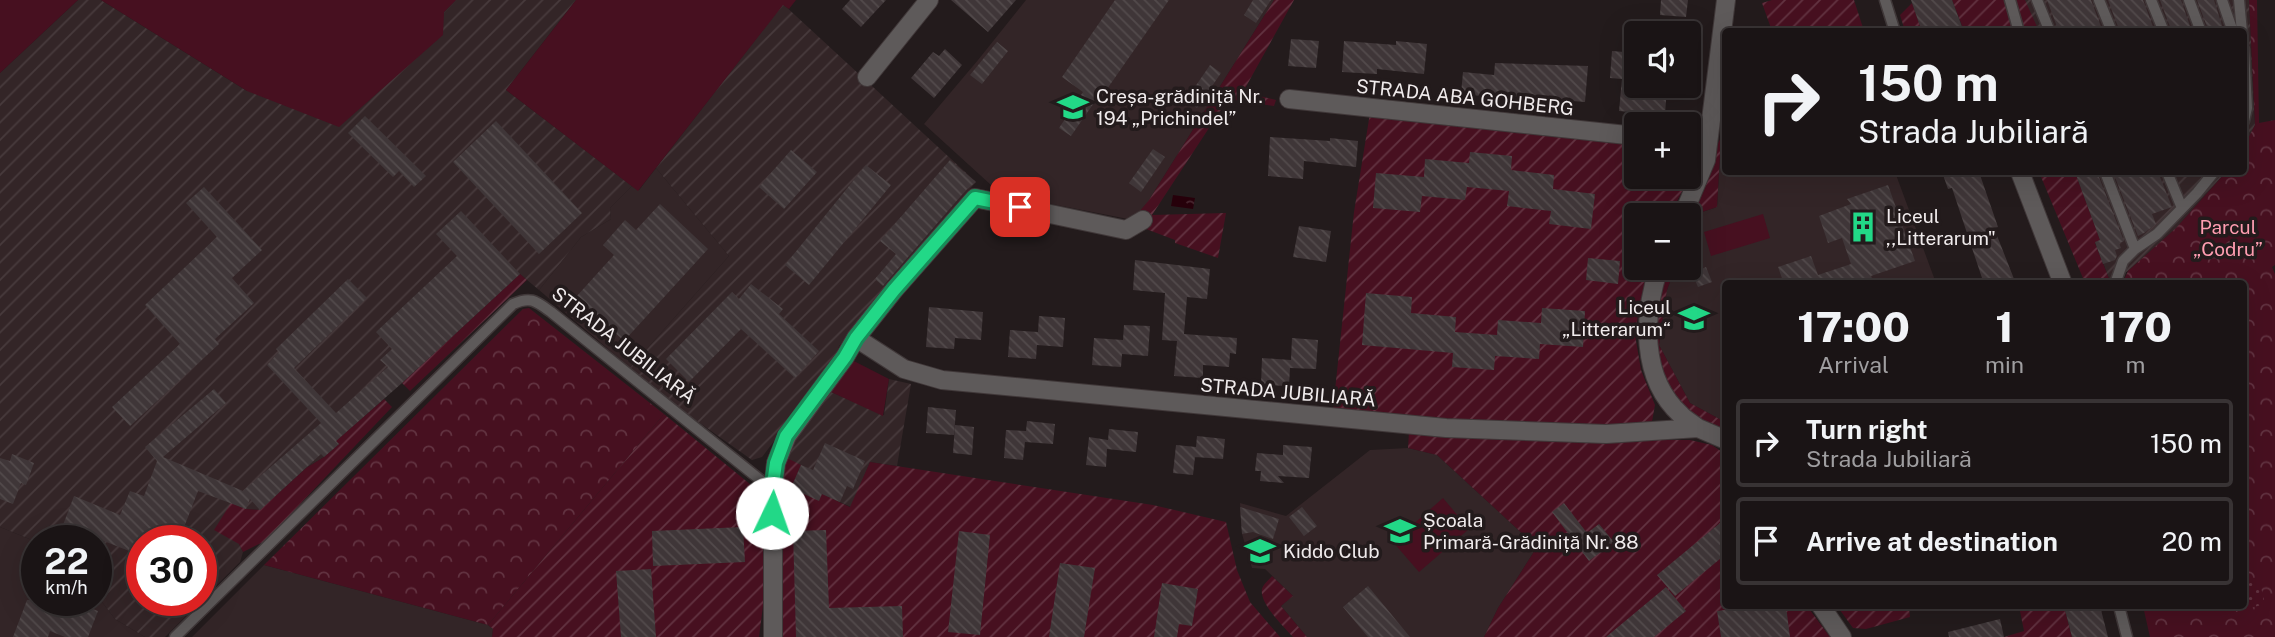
<!DOCTYPE html>
<html lang="en">
<head>
<meta charset="utf-8">
<style>
	:root { --surface:#1a1415; --page:#272122; --text:#f1f3f6; --muted:#9f9ea0; --line:#383334 }
	body { margin:0; font-family:"Public Sans",sans-serif; background:var(--page); color:var(--text); height:100vh; display:flex; flex-direction:column; font-size:26px; white-space:nowrap }
	* { box-sizing:border-box; margin:0 }
	p { font-size:23px; color:var(--muted) }
	.icon { flex:none; width:38px; height:38px; fill:none; stroke:currentColor; stroke-width:2; stroke-linecap:round; stroke-linejoin:round }
	.map { position:relative; flex:1; overflow:hidden }
	.panel { position:absolute; left:1722px; top:280px; width:525px; height:329px; display:flex; flex-direction:column; background:var(--surface); border-radius:7px; box-shadow:0 7px 28px #0002,0 0 0 2px var(--line) }
	.panel>* { flex:none }
	.hud { position:absolute; left:1722px; top:28px; width:525px; height:147px; border-radius:7px; box-shadow:0 7px 28px #0002,0 0 0 2px var(--line); background:#1a1415; color:var(--text); overflow:hidden }
	.buttons { position:absolute; left:1624px; top:21px; display:grid; gap:14px }
	.buttons a { display:grid; place-items:center; width:77px; height:77px; border-radius:7px; background:var(--surface); box-shadow:0 7px 28px #0002,0 0 0 2px var(--line); font-size:35px }
	.speed { position:absolute; left:21px; top:525px; display:flex; gap:14px; font-size:35px; font-weight:700; text-align:center }
	.speed>* { display:grid; place-content:center; width:91px; height:91px; border-radius:50%; background:var(--surface); box-shadow:0 7px 28px #0002,0 0 0 2px var(--line); line-height:1 }
	.speed small { font-size:18px; font-weight:400 }
	.speed .limit { border:10px solid #d22; background:#fff; color:#111 }
	.pin { position:absolute; display:grid; place-items:center; width:60px; height:60px; color:#fff; margin:-30px; border-radius:14px; box-shadow:0 4px 10px #0006 }
	.me { position:absolute; width:77px; margin:-38px; rotate:3deg; stroke-linejoin:round; filter:drop-shadow(0 0 5px #0008) }
	.turn { display:flex; align-items:center; gap:24px; height:147px; padding:0 21px; font-size:32px }
	.turn .icon { width:91px; height:91px; stroke-width:2.5 }
	.turn b { display:block; font-size:49px; line-height:60px }
	.eta { display:flex; justify-content:space-evenly; align-items:center; height:119px; text-align:center }
	.eta b { font-size:42px; font-weight:800; line-height:49px }
	ul { padding:0; list-style:none }
	li { display:flex; align-items:center; gap:21px; height:88px; margin:0 14px 10px; padding:0 7px; border:4px solid var(--line); border-radius:7px }
	li div { flex:1 }
	li b { display:block; font-size:26px }
	li em { font-style:normal }
	.map>svg:first-child { display:block }
	.built { fill:#332527 }
	.industrial { fill:url(#industrial-furrows); fill-rule:evenodd }
	.grass { fill:#471020 }
	.forest { fill:url(#forest-crowns) }
	.park { fill:url(#park-dots) }
	.garden { fill:url(#garden-furrows) }
	.water { fill:url(#water-ripples) }
	.building { fill:url(#building-back-hatch) }
	.lines { fill:none; stroke-linecap:round; stroke-linejoin:round }
	.service-casing { stroke:#403839; stroke-width:13 }
	.minor-casing { stroke:#403839; stroke-width:20 }
	.service { stroke:#5e5a5a; stroke-width:10 }
	.minor { stroke:#5e5a5a; stroke-width:18 }
	.route-casing { stroke:#168c58; stroke-width:18 }
	.route { stroke:#22d887; stroke-width:12 }
	.labels { text-anchor:middle; dominant-baseline:central; stroke-width:7; stroke-linejoin:round; paint-order:stroke }
	.poi-label { font-size:19px; fill:#f0ebec; stroke:#231b1c; text-anchor:start }
	.street-label { font-size:19px; fill:#f0ebec; stroke:#231b1c }
	.park-label { font-size:19px; fill:#ff9db1; stroke:#231b1c }
</style>
</head>
<body>
<div class="map">
<svg width="2275" height="637" viewBox="0 0 2275 637">
	<defs>
		<pattern id="industrial-furrows" width="10" height="10" patternUnits="userSpaceOnUse" patternTransform="scale(1.75)"><rect width="10" height="10" fill="#332527"/><path d="M-1 1l2-2M0 10L10 0M9 11l2-2" fill="none" stroke="#473a3c"/></pattern>
		<pattern id="forest-crowns" width="20" height="18" patternUnits="userSpaceOnUse" patternTransform="scale(1.75)"><rect width="20" height="18" fill="#471020"/><path d="M2 6a3 3 0 1 1 6 0M12 15a3 3 0 1 1 6 0" fill="none" stroke="#623341"/></pattern>
		<pattern id="park-dots" width="8" height="8" patternUnits="userSpaceOnUse" patternTransform="scale(1.75)"><rect width="8" height="8" fill="#471020"/><path d="M2 2h.1M6 6h.1" fill="none" stroke="#623341" stroke-width="1.8" stroke-linecap="round"/></pattern>
		<pattern id="garden-furrows" width="10" height="10" patternUnits="userSpaceOnUse" patternTransform="scale(1.75)"><rect width="10" height="10" fill="#471020"/><path d="M-1 1l2-2M0 10L10 0M9 11l2-2" fill="none" stroke="#623341"/></pattern>
		<pattern id="water-ripples" width="26" height="14" patternUnits="userSpaceOnUse" patternTransform="scale(1.75)"><rect width="26" height="14" fill="#26000a"/><path d="M2 4q2-2 4 0t4 0M15 11q2-2 4 0t4 0" fill="none" stroke="#46252e"/></pattern>
		<pattern id="building-back-hatch" width="6" height="6" patternUnits="userSpaceOnUse" patternTransform="scale(1.75)"><rect width="6" height="6" fill="#3f3638"/><path d="M-1 5l2 2M0 0l6 6M5-1l2 2" fill="none" stroke="#524a4b"/></pattern>
	</defs>
	<rect width="100%" height="100%" fill="#231b1c"/>
	<path class="built" d="M1026,0H1274L1149,200L1133,220L990,192L991,185L924,124L978,60Z
		M1725,136L1726,172H1895L1936,283L1726,284L1725,422L1690,403L1659,345L1667,290L1675,268H1689V233L1696,214L1717,207L1721,138Z
		M656,168L729,256L630,368L539,290L581,237L611,219L610,208L632,186L639,190Z
		M1408,448L1437,455L1537,547L1498,608L1484,637H1307L1281,606L1293,596L1265,569L1252,568L1242,534L1240,503L1286,516L1370,450Z
		M0,527L37,542V600H96V594L115,619L145,637H0Z
		M264,565L488,625L493,629L492,637H192Z"/>
	<path class="industrial" d="M78,0H101L247,91L444,12L456,0H576L506,90L632,186L610,208L611,219L581,237L539,290L520,274L337,441L339,444L324,457L306,468L260,510L246,509L239,544L243,552L240,562L165,637H145L115,619L96,594L103,570L96,567V541L37,542L0,527V73ZM142,541H201V600H142Z
		M2016,0H2249L2255,125L2249,138L2244,146V32L2024,31Z
		M783,4L976,182L885,288L839,346L834,362L762,457L752,460L673,404L630,368L729,256L656,168Z
		M2075,172H2226L2176,228L2128,271L2110,281L2095,242L2100,240Z
		M889,379L911,384L897,466L870,462L851,507L840,502L819,501L791,488L787,458L798,431L829,391L884,415Z"/>
	<path class="grass" d="M0,0H78L0,73Z
		M101,0H456L444,12L443,35L339,127L247,91Z
		M576,0H796L789,9L783,5L638,191L506,90Z
		M1763,214L1770,238L1711,256L1704,232Z
		M850,359L889,379L883,416L829,391Z
		M1443,498L1469,529L1419,572L1393,542Z"/>
	<path class="forest" d="M2249,0H2257L2259,123L2275,120V265L2272,267L2275,274V637H2150L2143,606H2244V284H2122L2128,271L2176,228L2226,172H2244V146L2255,125Z
		M529,308L664,414L488,625L264,565L523,309Z"/>
	<path class="park" d="M2259,579L2265,604L2236,612L2235,606H2244V583Z"/>
	<path class="garden" d="M1274,0H1294L1243,92L1276,100L1274,106L1228,99L1152,215L1226,213L1218,258L1175,243V240L1146,229L1152,216L1139,212L1149,200Z
		M1772,0H1854L1864,31H1772L1762,3Z
		M1952,0H2004L2013,31H1964Z
		M2016,0H2025L2039,31H2024Z
		M1912,3L1922,31H1905L1900,15Z
		M1370,113L1636,143V177H1689V153L1693,159L1694,168L1670,215H1636V268H1650L1638,315L1635,335L1641,370L1655,405L1651,427L1491,423L1333,409L1354,212Z
		M1721,138L1717,207L1696,214L1689,233C1689,207 1704,193 1712,170C1715,159 1714,147 1721,138Z
		M2039,172H2075L2100,240L2095,243L2110,281L2109,283H2085Z
		M1668,268H1675L1667,290L1659,345L1690,403L1725,422V428L1710,425L1692,417L1669,386L1654,346L1660,287Z
		M520,274L527,280L410,391L402,383Z
		M384,399L392,407L265,541L243,552L239,544L214,530L231,503L246,509L260,510L306,468L324,457L339,444L336,441Z
		M664,414L767,498L764,598L759,637H492L493,629L488,625Z
		M1409,432L1605,440H1690L1712,445L1725,454L1726,606H1807L1830,637H1484L1498,608L1537,547L1437,455L1408,448Z
		M787,458L801,465L791,488L818,500L822,494L850,507L870,462L1153,505L1226,522L1237,570L1250,602L1280,637H782L779,486Z
		M1272,576L1293,596L1281,606L1307,637H1293C1284,627 1259,603 1262,589C1263,584 1269,580 1272,576Z
		M1837,606H1909L1910,617L1866,629L1853,628Z
		M2019,606H2064L2072,637H2004L2024,631Z"/>
	<path class="water" d="M1173,195L1195,198L1193,209L1171,206Z"/>
	<path class="building" d="M850,0H886L861,27L842,9Z
		M951,0H1016L988,32Z
		M1115,0H1169L1098,102L1096,100L1071,136L1059,128L1083,92L1062,77Z
		M1253,0H1271L1256,23L1244,15Z
		M1661,0H1688L1686,17L1660,15Z
		M1911,0H1952L1964,32H1922Z
		M2047,0H2091L2103,32H2059Z
		M2108,0H2143L2155,32H2120Z
		M2160,0H2181L2192,32H2172Z
		M2197,0H2214L2224,32H2209Z
		M1291,39L1319,41L1316,68L1288,66Z
		M1344,41L1396,45V41L1427,44L1424,74L1377,69V74L1342,72Z
		M997,42L1008,51L982,84L970,75Z
		M945,49L962,65L934,98L911,78L933,52L939,56Z
		M1612,51L1636,53V86H1667L1665,115L1619,111L1622,79L1610,78Z
		M1495,63L1588,66L1585,102L1481,94V96L1461,94L1463,72L1494,75Z
		M1210,65L1221,73L1197,108L1186,100Z
		M365,116L426,176L414,187L399,171L393,177L348,133Z
		M496,121L582,213L539,254L453,162Z
		M1270,137L1330,141V138L1358,141L1356,167L1304,161L1303,179L1268,176Z
		M1153,149L1165,157L1141,192L1129,183Z
		M791,150L817,172L784,209L759,187Z
		M1470,152L1512,156L1511,170L1554,175L1553,189L1595,194L1591,229L1549,224L1551,211L1507,206L1509,191L1467,187L1465,200L1422,196L1420,212L1373,208L1376,173L1424,177L1425,159L1469,163Z
		M950,160L976,182L966,190L883,286L875,279L896,254L880,241Z
		M866,165L891,185L809,285L785,265Z
		M1942,172H1979L1998,227L1994,228L2016,284H1984L1952,188L1948,189Z
		M2075,172H2097L2124,241L2119,243L2121,248L2115,250L2117,256L2115,260L2103,264L2095,242L2100,240Z
		M2113,172H2158L2172,207L2152,214L2156,224L2144,233L2138,236Z
		M1888,185L1915,261L1871,276L1874,284H1784L1778,267L1811,256L1818,275L1851,264L1842,238L1828,243L1819,216L1851,204L1847,199Z
		M204,187L262,250L232,278L254,303L215,339L219,344L130,426L112,407L180,344L145,305L217,237L186,203Z
		M660,204L708,249L624,341L576,297L614,255L603,245L625,220L636,230Z
		M461,211L520,274L402,383L336,441L339,444L324,457L321,454L260,510L250,499L246,509L198,491L183,530L207,541H142V556L63,525L74,496L120,515L130,491L144,496L157,461L145,447L214,389L226,403L163,457L243,491L321,423L267,365L279,352L276,349L348,279L367,298L294,368L336,413L388,367L380,360L392,349L376,332L457,256L436,234Z
		M1299,226L1331,231L1326,262L1293,257Z
		M1588,258L1620,261L1618,284L1586,280Z
		M1135,260L1210,269L1207,299L1187,297L1184,334L1237,338L1236,354L1230,353L1229,367L1203,365V378L1174,376L1177,341L1162,340L1165,293L1133,290Z
		M1706,267L1712,282L1698,287L1692,273Z
		M751,284L783,309L779,314L819,351L795,378L741,329L689,382L666,359L732,292L739,299Z
		M1366,293L1412,297L1411,313L1456,317L1455,332L1497,335L1498,320L1541,323L1542,308L1585,311L1583,347L1540,344L1539,359L1495,356L1494,370L1452,367L1453,353L1362,345Z
		M929,307L983,312L981,340L955,338L954,349L926,347Z
		M1039,316L1065,318L1063,347L1037,345L1036,359L1008,357L1010,330L1038,332Z
		M1124,325L1150,326L1148,356L1122,354L1121,367L1092,365L1094,338L1123,340Z
		M1292,338L1318,340L1316,369L1290,368L1289,386L1261,385L1262,358L1291,360Z
		M928,407L956,410L954,435L926,433Z
		M1027,421L1055,424L1053,444L1025,442L1023,460L1004,458L1006,430L1026,431Z
		M955,425L974,427L972,455L953,453Z
		M1109,429L1138,432L1136,452L1107,449L1106,467L1086,465L1089,437L1108,440Z
		M1197,436L1225,439L1223,459L1195,457L1196,448L1193,475L1173,473L1176,445L1196,447Z
		M825,443L865,461L853,489L847,486L840,502L822,494L819,501L791,488L801,465L813,470Z
		M1283,445L1312,447L1309,478L1278,476L1284,483L1260,481L1261,471H1255L1257,453L1283,455Z
		M12,454L34,463L26,485L21,483L13,504L0,499V458L10,461Z
		M1564,503L1587,533L1599,524L1614,542L1589,561L1552,512Z
		M1240,507L1279,519L1273,539L1253,532L1242,534Z
		M1302,507L1317,526L1304,536L1289,517Z
		M1726,518V554L1675,596L1657,575Z
		M743,527L745,562L653,566L652,531Z
		M826,530L829,608L902,606L903,637H796L793,531Z
		M959,531L990,535L980,635L948,632Z
		M1060,563L1095,568L1084,637H1049Z
		M651,569L656,637H621L616,571Z
		M1162,583L1198,589L1192,626L1179,624L1177,637H1154Z
		M1368,586L1410,637H1368L1343,607Z
		M1666,587L1686,611L1654,637H1606Z
		M27,600H69L98,611L88,637H65L50,631L48,637H13Z
		M1755,606H1786L1790,637H1721L1717,611Z
		M2064,606H2100L2108,637H2072Z
		M2000,619L2004,637H1949L1948,632Z"/>
	<g class="lines">
		<g class="service-casing">
			<path id="service" d="M1885,0L1895,32
				M2010,0L2019,32
				M2037,0L2050,32
				M2099,0L2112,32
				M2151,0L2164,32
				M2189,0L2201,32
				M2222,0L2233,32
				M2239,0L2242,32
				M2244,49L2247,108L2244,121
				M2105,172L2135,249
				M2167,172L2182,208
				M2115,284L2123,261L2135,249L2157,234L2197,193L2214,172
				M2119,606L2127,637
				M175,637L513,304C531,296 536,301 551,312L773,490"/>
		</g>
		<g class="minor-casing">
			<path id="minor" d="M867,77L929,0
				M1289,99L1636,136
				M1689,142L1708,144
				M2020,172L2063,284
				M1683,215L1706,160L1726,0
				M1659,268C1643,315 1640,378 1681,415C1686,420 1693,424 1698,428
				M856,338L904,369L942,380L1446,428L1606,434L1698,428L1726,440
				M1821,606L1842,637
				M773,637V490L776,463L787,436L845,357L856,338L894,290L975,198L1126,230L1143,220"/>
		</g>
		<use href="#service" class="service"/>
		<use href="#minor" class="minor"/>
	</g>
	<g class="lines">
		<g class="route-casing">
			<path id="route" d="M772,513V491L776,463L786,436L845,357L856,338L894,290L975,198L1020,207"/>
		</g>
		<use href="#route" class="route"/>
	</g>
	<defs>
		<g id="school-bare" transform="scale(2.415)"><path d="M0-5L7-2L0 1L-7-2ZM-4 1L0 2.5L4 1V4Q0 6-4 4Z" fill="#22d887" stroke="#231b1c" stroke-width="2.5" paint-order="stroke"/></g>
		<g id="building-bare" transform="scale(2.415)"><path d="M-4-6H4V6H1V3H-1V6H-4ZM-2.5-4.3h1.7v1.8h-1.7ZM.8-4.3h1.7v1.8H.8ZM-2.5-1h1.7V.8h-1.7ZM.8-1h1.7V.8H.8Z" fill="#22d887" stroke="#231b1c" stroke-width="2.5" paint-order="stroke"/></g>
	</defs>
	<g fill-rule="evenodd">
		<use href="#school-bare" x="1073" y="107"/>
		<use href="#building-bare" x="1863" y="227"/>
		<use href="#school-bare" x="1694" y="318"/>
		<use href="#school-bare" x="1400" y="531"/>
		<use href="#school-bare" x="1260" y="551"/>
	</g>
	<g class="labels">
		<g class="poi-label">
			<text x="1096" y="96">Creșa-grădiniță Nr.<tspan x="1096" dy="22">194 „Prichindel”</tspan></text>
			<text x="1886" y="216">Liceul<tspan x="1886" dy="22">,,Litterarum"</tspan></text>
			<text x="1671" y="307" text-anchor="end">Liceul<tspan x="1671" dy="22">„Litterarum“</tspan></text>
			<text x="1423" y="520">Școala<tspan x="1423" dy="22">Primară-Grădiniță Nr. 88</tspan></text>
			<text x="1283" y="551">Kiddo Club</text>
		</g>
		<g class="street-label">
			<text transform="translate(1465 97) rotate(6)">STRADA ABA GOHBERG</text>
			<text transform="translate(624 345) rotate(38)">STRADA JUBILIARĂ</text>
			<text transform="translate(1288 392) rotate(5)">STRADA JUBILIARĂ</text>
		</g>
		<g class="park-label">
			<text x="2228" y="227">Parcul<tspan x="2228" dy="22">„Codru”</tspan></text>
		</g>
	</g>
</svg>
<div class="buttons">
<a><svg class="icon" aria-label="sound" viewBox="0 0 24 24"><path d="M4 9h4l5-4v14l-5-4H4zM17 9q2 3 0 6"/></svg></a>
<a>+</a>
<a>−</a>
</div>
<div class="speed"><div>22<small>km/h</small></div><div class="limit">30</div></div>
<div class="pin" style="left:1020px;top:207px;background:#d93025"><svg class="icon" aria-label="arrive" viewBox="0 0 24 24"><path d="M6 21V4h12l-3 4 3 4H6"/></svg></div>
<svg class="me" style="left:772px;top:513px" viewBox="-20 -20 40 40"><circle r="19" fill="#fff"/><path d="M0-13L10 11 0 6-10 11z" fill="#22d887"/></svg>
<div class="hud">
<div class="turn"><svg class="icon" aria-label="right" viewBox="0 0 24 24"><path d="M7 20v-9h11M14 6l5 5-5 5"/></svg><div><b>150 m</b>Strada Jubiliară</div></div>
</div>
<section class="panel">
<div class="eta">
<div><b>17:00</b><p>Arrival</p></div>
<div><b>1</b><p>min</p></div>
<div><b>170</b><p>m</p></div>
</div>
<ul>
<li><svg class="icon" aria-label="right" viewBox="0 0 24 24"><path d="M7 20v-9h11M14 6l5 5-5 5"/></svg><div><b>Turn right</b><p>Strada Jubiliară</p></div><em>150 m</em></li>
<li><svg class="icon" aria-label="arrive" viewBox="0 0 24 24"><path d="M6 21V4h12l-3 4 3 4H6"/></svg><div><b>Arrive at destination</b></div><em>20 m</em></li>
</ul>
</section>
</div>
</body>
</html>
